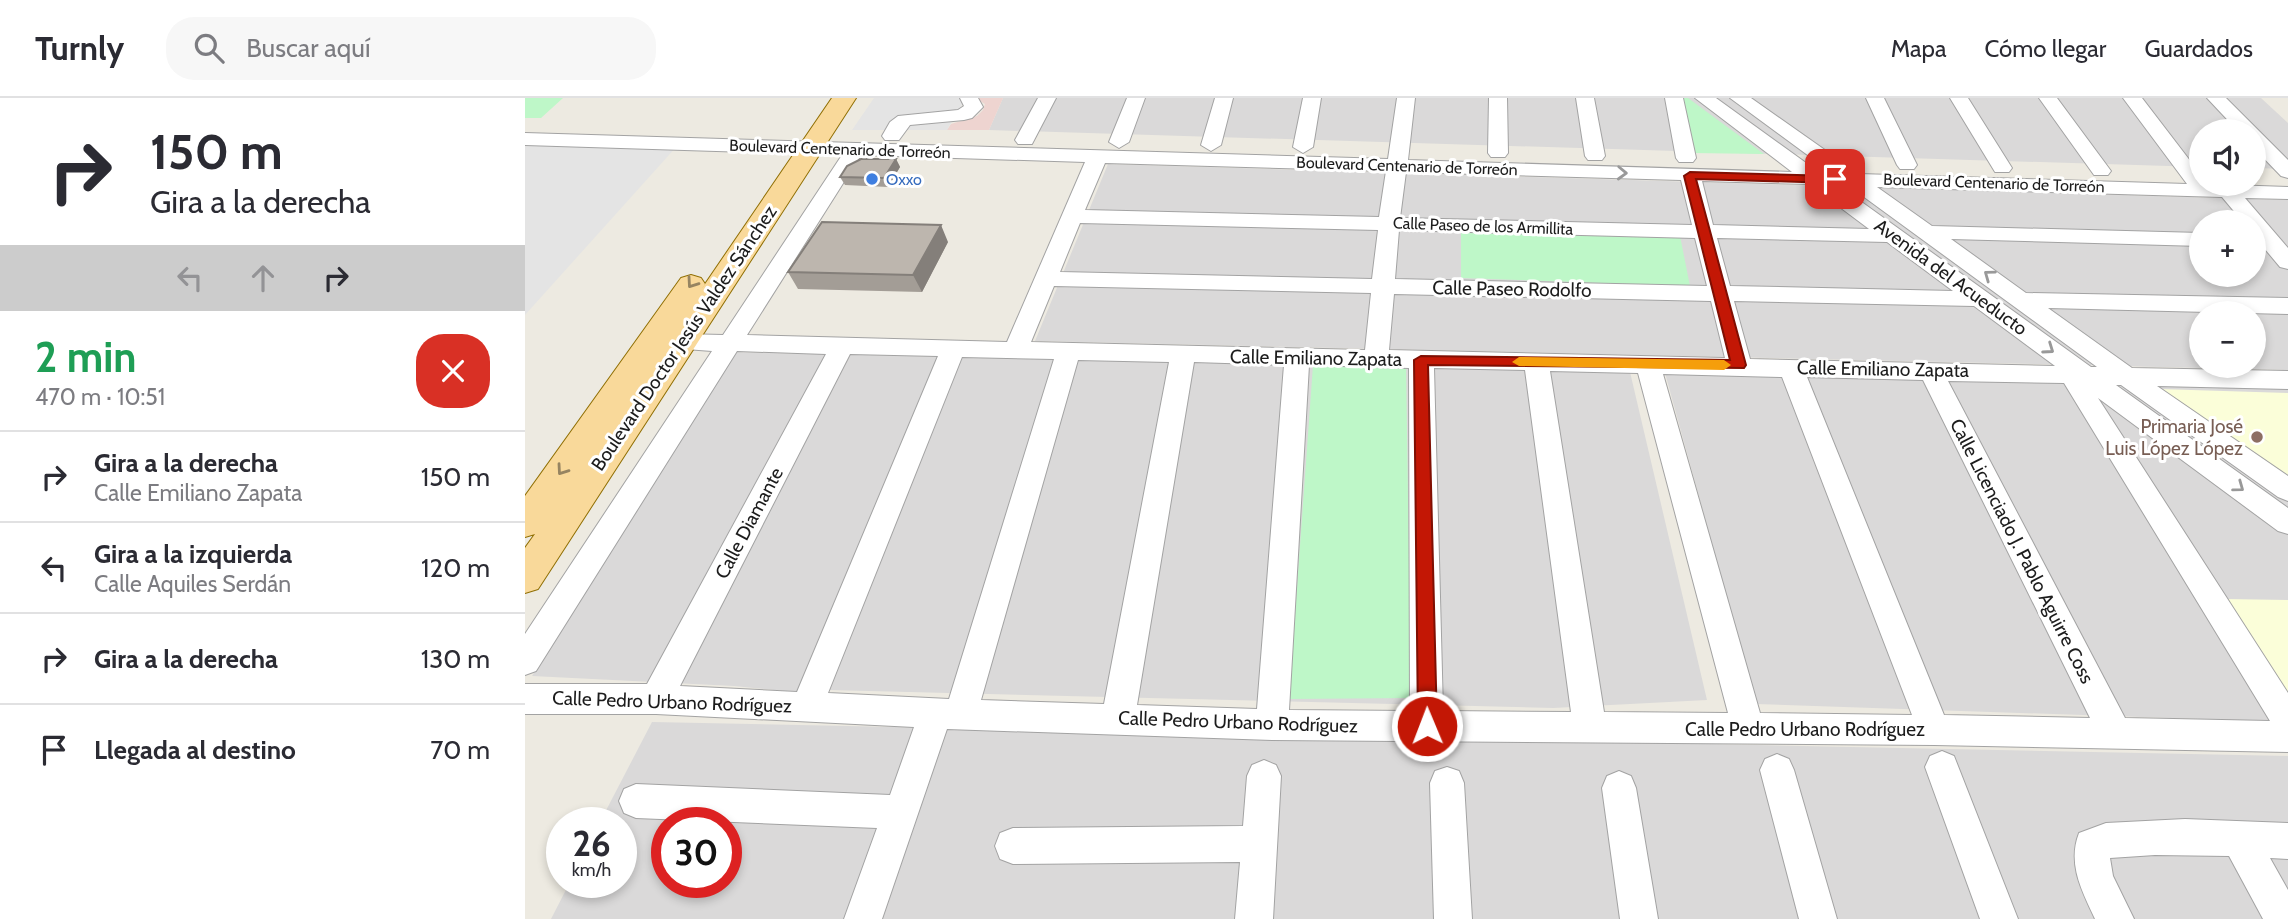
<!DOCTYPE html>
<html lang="es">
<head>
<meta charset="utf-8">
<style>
	:root { --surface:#fff; --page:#f7f7f7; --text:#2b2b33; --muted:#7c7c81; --line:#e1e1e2 }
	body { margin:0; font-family:Cabin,sans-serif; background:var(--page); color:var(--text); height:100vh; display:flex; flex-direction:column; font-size:26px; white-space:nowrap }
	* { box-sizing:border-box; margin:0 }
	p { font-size:23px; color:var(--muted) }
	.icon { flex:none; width:38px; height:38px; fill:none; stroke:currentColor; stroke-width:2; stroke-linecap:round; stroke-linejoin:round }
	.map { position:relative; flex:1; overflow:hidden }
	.details { display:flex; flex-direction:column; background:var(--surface); width:525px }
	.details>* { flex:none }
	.banner { background:#fff; color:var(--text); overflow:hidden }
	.buttons { position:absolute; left:1664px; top:21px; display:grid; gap:14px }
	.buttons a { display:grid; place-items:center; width:77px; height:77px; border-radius:50%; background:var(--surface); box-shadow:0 4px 10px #0003; font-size:35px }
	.speed { position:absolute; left:21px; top:709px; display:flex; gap:14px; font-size:35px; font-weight:700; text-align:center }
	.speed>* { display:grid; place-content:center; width:91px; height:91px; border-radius:50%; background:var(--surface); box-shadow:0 4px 10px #0003; line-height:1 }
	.speed small { font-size:18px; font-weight:400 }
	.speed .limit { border:10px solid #d22; background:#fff; color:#111 }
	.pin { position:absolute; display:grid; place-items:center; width:60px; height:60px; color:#fff; margin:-30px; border-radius:14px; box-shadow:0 4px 10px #0006 }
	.me { position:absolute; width:77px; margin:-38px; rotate:359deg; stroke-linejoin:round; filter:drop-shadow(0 0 5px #0008) }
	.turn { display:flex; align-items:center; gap:24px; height:147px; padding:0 35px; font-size:32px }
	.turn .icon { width:91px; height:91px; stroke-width:2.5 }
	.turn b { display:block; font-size:49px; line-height:60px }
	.lanes { display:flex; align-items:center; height:66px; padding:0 35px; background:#0003; justify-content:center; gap:35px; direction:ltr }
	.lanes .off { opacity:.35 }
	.round { display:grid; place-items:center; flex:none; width:74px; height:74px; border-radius:28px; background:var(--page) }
	.overview { display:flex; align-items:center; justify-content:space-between; height:119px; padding:0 35px }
	h1 { font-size:42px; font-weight:700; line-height:52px; color:#1e9e55 }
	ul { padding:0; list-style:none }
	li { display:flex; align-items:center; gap:21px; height:91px; padding:0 35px; border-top:2px solid var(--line) }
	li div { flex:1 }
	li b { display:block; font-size:26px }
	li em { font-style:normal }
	header { display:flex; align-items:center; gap:42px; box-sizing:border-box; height:98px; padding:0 35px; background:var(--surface); border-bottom:2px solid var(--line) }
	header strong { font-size:33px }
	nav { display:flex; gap:38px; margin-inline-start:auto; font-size:24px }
	.search { width:490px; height:63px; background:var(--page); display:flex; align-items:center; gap:18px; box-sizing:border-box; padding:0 24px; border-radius:28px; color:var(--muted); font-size:26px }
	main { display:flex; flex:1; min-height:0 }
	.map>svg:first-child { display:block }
	.residential { fill:#dad9d9; fill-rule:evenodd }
	.commercial { fill:#eed4d0 }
	.education { fill:#fbfed9 }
	.park { fill:#bef7c8 }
	.parking { fill:#e4e4e4 }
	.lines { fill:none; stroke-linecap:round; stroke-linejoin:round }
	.minor-casing { stroke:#a3a3a3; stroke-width:2 }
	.major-casing { stroke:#906f04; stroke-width:2 }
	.minor { fill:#fff; fill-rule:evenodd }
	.major { fill:#f9d99a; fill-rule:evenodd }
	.wall { fill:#a39d96 }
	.shaded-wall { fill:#847f7a }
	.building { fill:#bdb6ae; stroke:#847f7a; stroke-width:2 }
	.oneway { stroke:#999 }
	.oneway2 { stroke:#968461 }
	.route { fill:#c31705; stroke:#7f0f03; stroke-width:2 }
	.slow { fill:#f59e0b }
	.shop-dot { fill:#3f7fe0; stroke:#fff; stroke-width:2.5 }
	.education-dot { fill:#8d6e63; stroke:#fff; stroke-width:2.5 }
	.labels { text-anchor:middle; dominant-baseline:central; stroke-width:6; stroke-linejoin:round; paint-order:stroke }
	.far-street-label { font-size:16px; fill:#1c1c1c; stroke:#fff }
	.far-shop-label { font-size:16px; fill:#366cbe; stroke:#fff; text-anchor:start }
	.street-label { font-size:19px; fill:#1c1c1c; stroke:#fff }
	.education-label { font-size:19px; fill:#785e54; stroke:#fff; text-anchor:end }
</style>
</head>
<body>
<header>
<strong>Turnly</strong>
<div class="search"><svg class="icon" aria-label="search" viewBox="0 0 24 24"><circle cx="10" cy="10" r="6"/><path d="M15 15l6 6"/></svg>Buscar aquí</div>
<nav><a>Mapa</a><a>Cómo llegar</a><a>Guardados</a></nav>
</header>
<main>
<section class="details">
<div class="banner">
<div class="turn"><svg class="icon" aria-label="right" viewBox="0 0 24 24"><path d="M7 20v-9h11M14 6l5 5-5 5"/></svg><div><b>150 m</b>Gira a la derecha</div></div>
<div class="lanes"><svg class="icon off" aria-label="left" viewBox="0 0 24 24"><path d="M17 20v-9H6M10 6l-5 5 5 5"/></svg><svg class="icon off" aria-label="ahead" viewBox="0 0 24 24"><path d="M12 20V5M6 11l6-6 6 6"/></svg><svg class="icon" aria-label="right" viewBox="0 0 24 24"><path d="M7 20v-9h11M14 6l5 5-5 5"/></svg></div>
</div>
<div class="overview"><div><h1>2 min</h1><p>470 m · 10:51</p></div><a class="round" style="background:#d93025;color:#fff"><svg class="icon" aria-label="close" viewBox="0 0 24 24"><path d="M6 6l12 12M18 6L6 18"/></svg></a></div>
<ul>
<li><svg class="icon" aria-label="right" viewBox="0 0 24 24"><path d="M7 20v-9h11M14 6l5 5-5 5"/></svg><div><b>Gira a la derecha</b><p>Calle Emiliano Zapata</p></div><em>150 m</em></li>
<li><svg class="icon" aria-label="left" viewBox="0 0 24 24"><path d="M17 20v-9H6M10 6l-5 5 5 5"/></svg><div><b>Gira a la izquierda</b><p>Calle Aquiles Serdán</p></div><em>120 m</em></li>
<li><svg class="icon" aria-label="right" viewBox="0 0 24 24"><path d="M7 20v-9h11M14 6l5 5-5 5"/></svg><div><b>Gira a la derecha</b></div><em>130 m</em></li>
<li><svg class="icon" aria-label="arrive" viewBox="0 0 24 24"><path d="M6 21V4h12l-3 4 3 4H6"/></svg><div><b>Llegada al destino</b></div><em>70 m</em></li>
</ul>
</section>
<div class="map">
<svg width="1763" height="821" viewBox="0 0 1763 821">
	<rect width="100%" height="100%" fill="#edeae1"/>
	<path class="residential" d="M478,0H1736L1763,25V71L1729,70V33H1676V69L464,32Z
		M583,66L1763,102V272L510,243ZM1676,124H1729V177H1676ZM1676,215H1729V268H1676Z
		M208,254L1105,274L1182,602L1028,610L304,592L268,594L209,588L7,578Z
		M1140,275L1524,282L1763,291V624L1231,606Z
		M127,624L1763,658V821H26L45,784H96V724H75ZM142,724H201V784H142Z"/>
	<path class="commercial" d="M450,0H478L464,32H422L426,26L452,18L458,12L460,6Z"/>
	<path class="education" d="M1634,291L1763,295V383Z
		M1699,501L1763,502V600Z"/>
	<path class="park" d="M0,0H38L16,20H0Z
		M1153,0H1163L1239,56L1166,55Z
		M936,135L1155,138L1165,188L936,180Z
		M881,266L886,600L764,601L788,267Z"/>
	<path class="parking" d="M349,0H441L422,32H327Z
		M0,42L153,47L0,217Z"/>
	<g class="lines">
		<g class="minor-casing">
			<path id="minor" d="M435,0H453L458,9L447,20L439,22L385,27L374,42H360L357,38L365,24L373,18L433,12L439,8Z
				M513,0H531L507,46H493L490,42Z
				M602,0H620L604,44L594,50L584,44Z
				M690,0H708L696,47L686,53L676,47Z
				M778,0H796L788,49L778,55L768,49Z
				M872,0H890L883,62L1267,74L1170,0H1191L1295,75H1307L1205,0H1226L1334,76L1662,86L1598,0H1617L1676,77V86L1763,89V101L1720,100L1763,150V171L1755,169L1729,138V124H1718L1697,99L1352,89L1407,128L1676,135V148L1426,141L1501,195L1763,200V216L1523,210L1607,270L1763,273V291L1632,288L1763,378V403L1753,399L1596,287H1591L1763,410V436L1753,433L1573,300L1763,595V654L1409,647L747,642L422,631L357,821H319L352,730L111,720L99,715L94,703L99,691L111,686L365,697L389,629L131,616H0V586H122L301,256L212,253L11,573L0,577V536L187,253L147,250L144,244L147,238L156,236L198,237L317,57L0,47V35L863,61ZM336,57L560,64L482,244L222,237ZM580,65L861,73L854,119L560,112ZM881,74L1156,82L1167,127L875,120ZM1177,83L1284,86L1344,131L1188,127ZM1313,87L1324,88L1572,269H1566ZM555,125L853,132L847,181L535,174ZM874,132L1170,140L1182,188L870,181ZM1192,140L1362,144L1428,193L1205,188ZM529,188L846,195L840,252L506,244ZM869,196L1186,203L1200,260L864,252ZM1209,203L1449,208L1530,268L1225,261ZM325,256L413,258L272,594L155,588ZM437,259L529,261L424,601L303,595ZM553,262L644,264L579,606L456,602ZM669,264L759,267L732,611L612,607ZM784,267L884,270L885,613L764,612ZM909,270L1000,272L1046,614L918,613ZM1025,273L1113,275L1203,615L1079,614ZM1138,276L1257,279L1387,617L1235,615ZM1282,279L1398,282L1565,620L1419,617ZM1423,283L1539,285L1745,623L1600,620Z
				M964,0H982L983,55L980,59H966L963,55Z
				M1051,0H1069L1080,58L1077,62H1063L1060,58Z
				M1140,0H1158L1171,60L1168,64H1154L1151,60Z
				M1341,0H1359L1392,67L1389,71H1375L1372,67Z
				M1425,0H1443L1487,70L1484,74H1470Z
				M1514,0H1532L1586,73L1583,77H1569Z
				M1682,0H1701L1763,62V80L1756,78L1729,50V33H1713Z
				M1417,653L1429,658L1493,821H1455L1400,669L1405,658Z
				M1252,656L1264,661L1269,672L1312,821H1274L1235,672L1240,661Z
				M739,662L751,667L756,678L748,821H710L715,764L488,766L475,761L470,748L475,735L488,730L718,728L722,678L727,667Z
				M922,669L934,673L939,685L947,821H909L905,685L910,673Z
				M1094,673L1106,678L1111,690L1133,821H1095L1077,690L1082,678Z
				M1660,721L1763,725V761L1745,760L1763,792V821H1738L1704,758L1630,757L1585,760L1588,778L1609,821H1570C1557,793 1542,766 1554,735L1581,725Z"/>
		</g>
		<g class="major-casing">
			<path id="major" d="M307,0H331L13,491L0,495V450L10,436L0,439V398L156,180L166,177L176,180L180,186L176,192Z"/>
		</g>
		<use href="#minor" class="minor"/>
		<use href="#major" class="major"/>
	</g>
	<path class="wall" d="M371,61L375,69L363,89L320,87L315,79Z
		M423,144L397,194L273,191L263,174Z"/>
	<path class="shaded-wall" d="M371,61L375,69L363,89L359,80Z
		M416,127L423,144L397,194L388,177Z"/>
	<path class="building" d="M336,61H371L359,80L315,79L322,68Z
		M297,124L416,127L388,177L263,174Z"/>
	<defs><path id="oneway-chevron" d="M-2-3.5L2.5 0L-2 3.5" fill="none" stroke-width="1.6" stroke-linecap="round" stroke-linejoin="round" transform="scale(1.75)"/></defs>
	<g class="oneway">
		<use href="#oneway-chevron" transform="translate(1097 75) rotate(2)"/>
		<use href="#oneway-chevron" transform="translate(1464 177) rotate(-144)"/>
		<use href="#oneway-chevron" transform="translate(1524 251) rotate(35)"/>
		<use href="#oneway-chevron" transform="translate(1714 389) rotate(36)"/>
	</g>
	<g class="oneway2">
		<use href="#oneway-chevron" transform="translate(167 185) rotate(125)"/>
		<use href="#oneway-chevron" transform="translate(37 372) rotate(125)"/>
	</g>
	<path class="route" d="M1165,74L1310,78L1316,81L1310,85L1171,81L1221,267L1219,270L903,267L912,628L909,634L902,637L896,634L893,628L889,262L896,258L1205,262L1159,78Z"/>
	<path class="slow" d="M994,259L1199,262L1206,267L1199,272L994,268L987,264Z"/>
	<circle class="shop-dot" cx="347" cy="81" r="7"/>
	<circle class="education-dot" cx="1732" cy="339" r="7"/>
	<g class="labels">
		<g class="far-street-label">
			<text transform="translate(315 51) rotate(2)">Boulevard Centenario de Torreón</text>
			<text transform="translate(882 68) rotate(2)">Boulevard Centenario de Torreón</text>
			<text transform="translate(1469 85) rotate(2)">Boulevard Centenario de Torreón</text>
			<text transform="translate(958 128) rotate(2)">Calle Paseo de los Armillita</text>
		</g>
		<g class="far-shop-label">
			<text x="361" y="81">Oxxo</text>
		</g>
		<g class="street-label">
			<text transform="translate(1426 179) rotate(36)">Avenida del Acueducto</text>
			<text transform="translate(987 191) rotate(1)">Calle Paseo Rodolfo</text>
			<text transform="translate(159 240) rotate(-56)">Boulevard Doctor Jesús Valdez Sánchez</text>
			<text transform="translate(791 260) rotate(1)">Calle Emiliano Zapata</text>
			<text transform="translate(1358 271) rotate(1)">Calle Emiliano Zapata</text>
			<text transform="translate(224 425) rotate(-62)">Calle Diamante</text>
			<text transform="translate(1497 453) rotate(63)">Calle Licenciado J. Pablo Aguirre Coss</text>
			<text transform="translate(147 604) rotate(2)">Calle Pedro Urbano Rodríguez</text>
			<text transform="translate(713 624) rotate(2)">Calle Pedro Urbano Rodríguez</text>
			<text x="1280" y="631">Calle Pedro Urbano Rodríguez</text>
		</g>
		<g class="education-label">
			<text x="1718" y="328">Primaria José<tspan x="1718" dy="22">Luis López López</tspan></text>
		</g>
	</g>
</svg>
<div class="buttons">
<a><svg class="icon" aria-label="sound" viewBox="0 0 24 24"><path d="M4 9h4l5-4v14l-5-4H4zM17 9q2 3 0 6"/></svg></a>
<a>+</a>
<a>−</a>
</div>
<div class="speed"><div>26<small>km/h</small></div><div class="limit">30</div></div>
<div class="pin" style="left:1310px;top:81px;background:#d93025"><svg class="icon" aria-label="arrive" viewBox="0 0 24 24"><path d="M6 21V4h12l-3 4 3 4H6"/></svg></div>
<svg class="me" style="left:902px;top:628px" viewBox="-20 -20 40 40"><circle r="17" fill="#c31705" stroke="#fff" stroke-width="3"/><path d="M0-11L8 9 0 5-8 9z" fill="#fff"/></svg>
</div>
</main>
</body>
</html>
